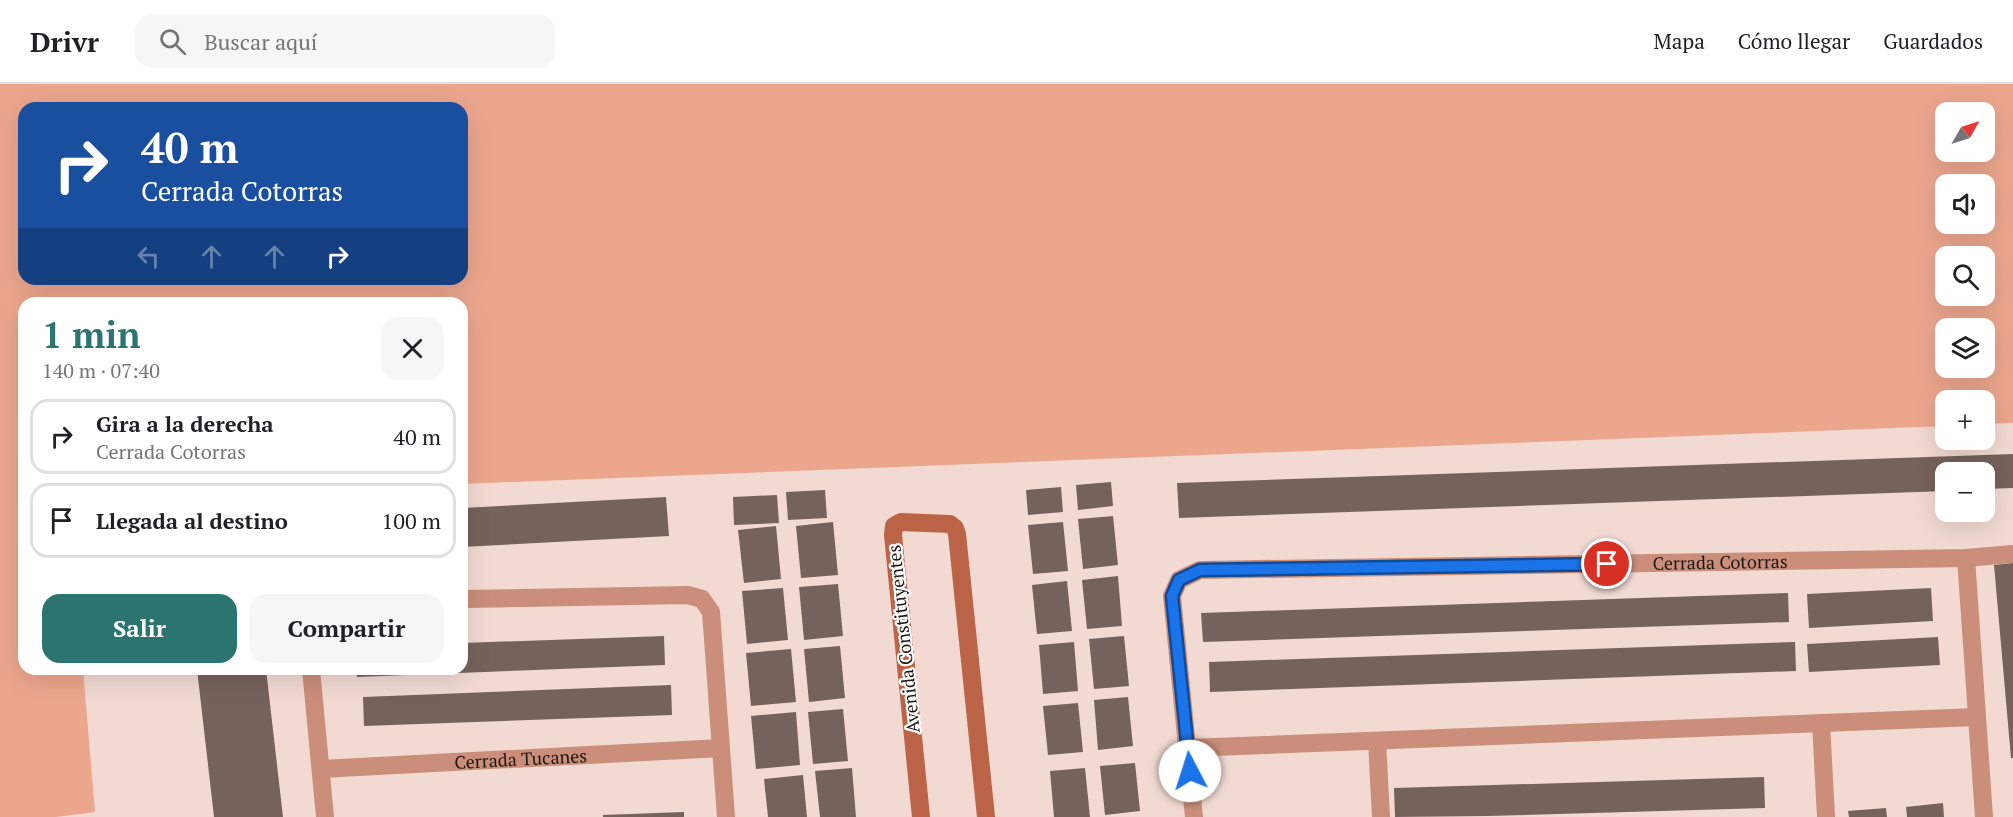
<!DOCTYPE html>
<html lang="es">
<head>
<meta charset="utf-8">
<style>
	:root { --surface:#fff; --page:#f6f6f6; --text:#202124; --muted:#757577; --line:#e0e0e0; --accent:#2b746f }
	body { margin:0; font-family:"PT Serif",serif; background:var(--page); color:var(--text); height:100vh; display:flex; flex-direction:column; font-size:22px; white-space:nowrap }
	* { box-sizing:border-box; margin:0 }
	p { font-size:20px; color:var(--muted) }
	.icon { flex:none; width:33px; height:33px; fill:none; stroke:currentColor; stroke-width:2; stroke-linecap:round; stroke-linejoin:round }
	.map { position:relative; flex:1; overflow:hidden }
	.sheet { position:absolute; left:18px; top:213px; width:450px; height:378px; display:flex; flex-direction:column; background:var(--surface); border-radius:18px; box-shadow:0 6px 24px #0002 }
	.sheet>* { flex:none }
	.banner { position:absolute; left:18px; top:18px; width:450px; height:183px; border-radius:18px; box-shadow:0 6px 24px #0002; background:#1a4fa0; color:#fff; overflow:hidden }
	.needle { width:39px; rotate:51deg }
	.tools { position:absolute; left:1935px; top:18px; display:grid; gap:12px }
	.tools a { display:grid; place-items:center; width:60px; height:60px; border-radius:12px; background:var(--surface); box-shadow:0 6px 24px #0002; font-size:30px }
	.pin { position:absolute; display:grid; place-items:center; width:51px; height:51px; color:#fff; margin:-26px; border:3px solid #fff; border-radius:50%; box-shadow:0 2px 6px #0007 }
	.me { position:absolute; width:66px; margin:-33px; rotate:355deg; stroke-linejoin:round; filter:drop-shadow(0 0 4px #0008) }
	.turn { display:flex; align-items:center; gap:21px; height:126px; padding:0 24px; font-size:27px }
	.turn .icon { width:78px; height:78px; stroke-width:2.5 }
	.turn b { display:block; font-size:42px; line-height:51px }
	.lanes { display:flex; align-items:center; height:57px; padding:0 24px; background:#0003; justify-content:center; gap:30px; direction:ltr }
	.lanes .off { opacity:.35 }
	.round { display:grid; place-items:center; flex:none; width:63px; height:63px; border-radius:18px; background:var(--page) }
	.headline { display:flex; align-items:center; justify-content:space-between; height:102px; padding:0 24px }
	h1 { font-size:36px; font-weight:700; line-height:45px; color:var(--accent) }
	.action { display:flex; gap:12px; margin-top:auto; padding:12px 24px }
	.action a { flex:1; height:69px; border-radius:18px; background:var(--accent); color:#fff; font-size:24px; font-weight:700; line-height:69px; text-align:center }
	.action a+a { background:var(--page); color:var(--text) }
	ul { padding:0; list-style:none }
	li { display:flex; align-items:center; gap:18px; height:75px; margin:0 12px 9px; padding:0 12px; border:3px solid var(--line); border-radius:18px }
	li div { flex:1 }
	li b { display:block; font-size:22px }
	li em { font-style:normal }
	header { display:flex; align-items:center; gap:36px; box-sizing:border-box; height:84px; padding:0 30px; background:var(--surface); border-bottom:2px solid var(--line) }
	header strong { font-size:28px }
	nav { display:flex; gap:33px; margin-inline-start:auto; font-size:21px }
	.search { width:420px; height:54px; background:var(--page); display:flex; align-items:center; gap:15px; box-sizing:border-box; padding:0 21px; border-radius:18px; color:var(--muted); font-size:22px }
	.map>svg:first-child { display:block }
	.green { fill:#eca68e; fill-rule:evenodd }
	.building { fill:#76625c }
	.lines { fill:none; stroke-linecap:round; stroke-linejoin:round }
	.minor { stroke:#ca8e7a; stroke-width:18 }
	.secondary { stroke:#bb6447; stroke-width:18 }
	.route-casing { stroke:#114b97; stroke-width:15 }
	.route { stroke:#1a73e8; stroke-width:10 }
	.labels { text-anchor:middle; dominant-baseline:central; stroke-width:4.5; stroke-linejoin:round; paint-order:stroke }
	.street-label { font-size:18px; fill:#1e1613; stroke:#fff }
</style>
</head>
<body>
<header>
<strong>Drivr</strong>
<div class="search"><svg class="icon" aria-label="search" viewBox="0 0 24 24"><circle cx="10" cy="10" r="6"/><path d="M15 15l6 6"/></svg>Buscar aquí</div>
<nav><a>Mapa</a><a>Cómo llegar</a><a>Guardados</a></nav>
</header>
<div class="map">
<svg width="2013" height="733" viewBox="0 0 2013 733">
	<rect width="100%" height="100%" fill="#f2dad2"/>
	<path class="green" d="M0,0H2013V339L1985,340L1984,316H1946L1945,342L462,400V219H24V585H83L95,728L56,733H0ZM24,24H462V195H24ZM1946,28H1984V68H1946ZM1946,100H1984V140H1946ZM1946,172H1984V212H1946ZM1946,244H1984V284H1946Z"/>
	<path class="building" d="M2013,370V404L1984,405V388H1946V407L1179,434L1177,399Z
		M1111,398L1113,422L1078,426L1076,401Z
		M1061,403L1063,428L1028,431L1026,406Z
		M825,406L827,434L788,436L786,408Z
		M777,411L779,439L734,441L733,413Z
		M666,413L669,452L462,463V424Z
		M1113,432L1118,481L1083,485L1078,435Z
		M833,438L838,491L801,494L796,442Z
		M1063,438L1068,487L1033,490L1028,441Z
		M776,442L781,495L744,499L738,446Z
		M2013,479V674H2011L1994,481Z
		M1118,492L1122,542L1087,545L1082,496Z
		M1067,497L1072,547L1037,550L1032,501Z
		M838,500L843,552L804,556L799,503Z
		M783,504L788,556L747,560L742,507Z
		M1931,504L1933,537L1809,544L1807,510Z
		M1788,509L1789,538L1203,558L1201,529Z
		M664,552L665,581L357,593L356,585H462V559Z
		M1124,552L1129,602L1094,605L1089,555Z
		M1938,553L1940,581L1809,588L1807,560Z
		M1074,558L1078,607L1043,610L1039,561Z
		M1795,558L1796,587L1210,608L1209,578Z
		M840,562L845,614L809,618L804,565Z
		M791,565L796,618L751,622L746,569Z
		M197,585H266L283,733H214Z
		M671,601L672,631L364,642L363,613Z
		M1128,613L1133,662L1098,666L1094,616Z
		M1078,619L1083,668L1048,671L1043,622Z
		M843,625L848,677L813,680L808,628Z
		M796,628L800,681L756,685L751,632Z
		M1135,679L1140,727L1105,731L1100,682Z
		M852,684L856,733H820L815,687Z
		M1085,684L1090,733H1054L1050,687Z
		M803,691L807,733H768L764,695Z
		M1764,693L1765,724L1487,732L1395,733L1394,704Z
		M1943,719L1944,733H1907L1906,723Z
		M1886,724L1887,733H1849L1848,727Z
		M684,728V733H603V731Z"/>
	<g class="lines">
		<g class="minor">
			<path d="M1966,474L1984,733"/>
			<path d="M462,515L688,511L702,515L711,528L726,733"/>
			<path d="M311,585L325,733"/>
			<path d="M1821,639L1826,733"/>
			<path d="M1377,657L1381,733"/>
			<path d="M1188,664L1977,633"/>
			<path id="s1" d="M321,685L721,664"/>
			<path id="s2" d="M1194,733L1172,512L1179,496L1200,486L1966,474L2013,470"/>
		</g>
		<path class="secondary" d="M921,733L893,451L894,442L901,438L950,440L955,444L957,450L986,733"/>
	</g>
	<g class="lines">
		<g class="route-casing">
			<path id="route" d="M1190,687L1172,512L1179,496L1200,486L1607,480"/>
		</g>
		<use href="#route" class="route"/>
	</g>
	<g class="labels">
		<g class="street-label">
			<text stroke="none"><textPath href="#s2" startOffset="783">Cerrada Cotorras</textPath></text>
			<text transform="translate(903 555) rotate(-96)">Avenida Constituyentes</text>
			<text stroke="none"><textPath href="#s1" startOffset="200">Cerrada Tucanes</textPath></text>
		</g>
	</g>
</svg>
<div class="tools">
<a><svg class="needle" viewBox="-14 -14 28 28"><path d="M0-13l5 13h-10z" fill="#e53935"/><path d="M0 13l5-13h-10z" fill="#757577"/></svg></a>
<a><svg class="icon" aria-label="sound" viewBox="0 0 24 24"><path d="M4 9h4l5-4v14l-5-4H4zM17 9q2 3 0 6"/></svg></a>
<a><svg class="icon" aria-label="search" viewBox="0 0 24 24"><circle cx="10" cy="10" r="6"/><path d="M15 15l6 6"/></svg></a>
<a><svg class="icon" aria-label="layers" viewBox="0 0 24 24"><path d="M12 4l9 5-9 5-9-5zM3 14l9 5 9-5"/></svg></a>
<a>+</a>
<a>−</a>
</div>
<div class="pin" style="left:1607px;top:480px;background:#d93025"><svg class="icon" aria-label="arrive" viewBox="0 0 24 24"><path d="M6 21V4h12l-3 4 3 4H6"/></svg></div>
<svg class="me" style="left:1190px;top:687px" viewBox="-20 -20 40 40"><circle r="19" fill="#fff"/><path d="M0-13L10 11 0 6-10 11z" fill="#1a73e8"/></svg>
<div class="banner">
<div class="turn"><svg class="icon" aria-label="right" viewBox="0 0 24 24"><path d="M7 20v-9h11M14 6l5 5-5 5"/></svg><div><b>40 m</b>Cerrada Cotorras</div></div>
<div class="lanes"><svg class="icon off" aria-label="left" viewBox="0 0 24 24"><path d="M17 20v-9H6M10 6l-5 5 5 5"/></svg><svg class="icon off" aria-label="ahead" viewBox="0 0 24 24"><path d="M12 20V5M6 11l6-6 6 6"/></svg><svg class="icon off" aria-label="ahead" viewBox="0 0 24 24"><path d="M12 20V5M6 11l6-6 6 6"/></svg><svg class="icon" aria-label="right" viewBox="0 0 24 24"><path d="M7 20v-9h11M14 6l5 5-5 5"/></svg></div>
</div>
<section class="sheet">
<div class="headline"><div><h1>1 min</h1><p>140 m · 07:40</p></div><a class="round"><svg class="icon" aria-label="close" viewBox="0 0 24 24"><path d="M6 6l12 12M18 6L6 18"/></svg></a></div>
<ul>
<li><svg class="icon" aria-label="right" viewBox="0 0 24 24"><path d="M7 20v-9h11M14 6l5 5-5 5"/></svg><div><b>Gira a la derecha</b><p>Cerrada Cotorras</p></div><em>40 m</em></li>
<li><svg class="icon" aria-label="arrive" viewBox="0 0 24 24"><path d="M6 21V4h12l-3 4 3 4H6"/></svg><div><b>Llegada al destino</b></div><em>100 m</em></li>
</ul>
<div class="action"><a>Salir</a><a>Compartir</a></div>
</section>
</div>
</body>
</html>
